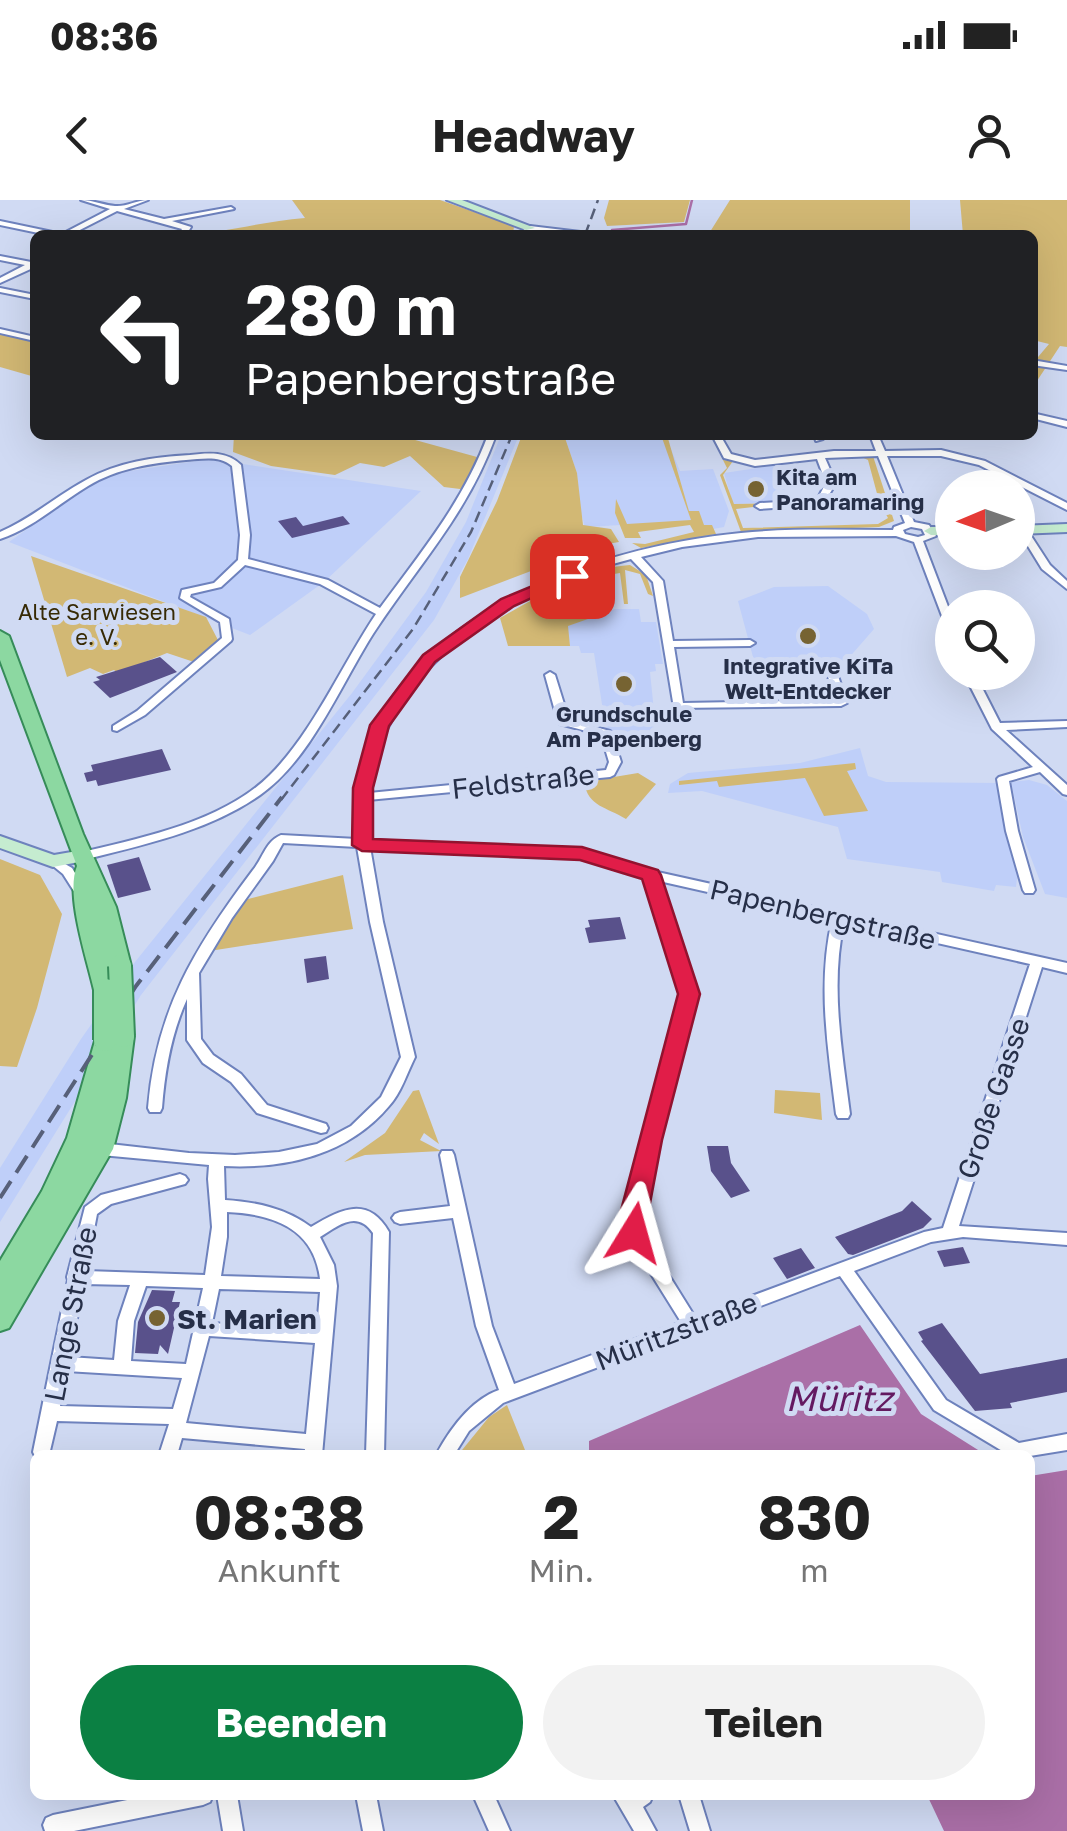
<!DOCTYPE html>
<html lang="de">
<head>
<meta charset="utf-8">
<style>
	:root { --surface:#fff; --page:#f2f2f2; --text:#222; --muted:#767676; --accent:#0b8043 }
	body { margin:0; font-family:"Golos Text",sans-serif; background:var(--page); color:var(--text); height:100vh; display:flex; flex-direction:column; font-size:38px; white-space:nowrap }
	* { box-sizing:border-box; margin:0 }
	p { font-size:32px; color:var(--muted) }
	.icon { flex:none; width:55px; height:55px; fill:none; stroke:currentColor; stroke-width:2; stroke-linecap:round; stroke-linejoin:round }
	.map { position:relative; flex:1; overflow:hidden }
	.sheet { position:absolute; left:30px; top:1250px; width:1005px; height:350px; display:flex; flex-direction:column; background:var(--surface); border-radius:15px; box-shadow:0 10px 40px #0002 }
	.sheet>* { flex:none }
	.guide { position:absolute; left:30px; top:30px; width:1008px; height:210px; border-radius:15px; box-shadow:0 10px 40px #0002; background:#202124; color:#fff; overflow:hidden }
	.needle { width:65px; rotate:268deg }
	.buttons { position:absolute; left:935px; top:270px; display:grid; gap:20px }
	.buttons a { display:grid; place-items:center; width:100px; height:100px; border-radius:50%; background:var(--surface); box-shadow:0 10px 40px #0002; font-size:50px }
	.pin { position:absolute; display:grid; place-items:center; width:85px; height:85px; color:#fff; margin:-42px; border-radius:20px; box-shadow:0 5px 15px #0006 }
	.me { position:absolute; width:110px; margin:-55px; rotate:8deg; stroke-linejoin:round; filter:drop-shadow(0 0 8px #0008) }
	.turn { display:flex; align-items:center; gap:35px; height:210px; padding:0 50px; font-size:45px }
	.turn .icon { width:130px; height:130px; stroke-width:2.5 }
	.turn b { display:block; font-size:70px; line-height:85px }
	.eta { display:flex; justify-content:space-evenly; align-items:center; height:170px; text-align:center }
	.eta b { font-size:60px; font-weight:700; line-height:70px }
	.primary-button { display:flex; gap:20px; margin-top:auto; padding:20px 50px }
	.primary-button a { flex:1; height:115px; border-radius:60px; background:var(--accent); color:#fff; font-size:40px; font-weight:700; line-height:115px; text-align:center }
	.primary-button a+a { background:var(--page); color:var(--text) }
	.status { display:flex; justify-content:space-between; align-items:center; height:70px; padding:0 50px; background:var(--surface); direction:ltr }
	.status svg { height:28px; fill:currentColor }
	header { display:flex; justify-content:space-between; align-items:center; height:130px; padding:0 50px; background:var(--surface); font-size:45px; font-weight:700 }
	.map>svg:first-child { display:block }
	.built { fill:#bfcff9 }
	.green { fill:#d2b874 }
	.water { fill:#aa6fa7 }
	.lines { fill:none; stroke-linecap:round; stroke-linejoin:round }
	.stream { stroke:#aa6fa7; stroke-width:2.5 }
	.building { fill:#59518b }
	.street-casing { stroke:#6e82bd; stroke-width:4 }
	.secondary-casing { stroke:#6e82bd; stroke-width:4 }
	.primary-casing { stroke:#368c59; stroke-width:4 }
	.street { fill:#fff; fill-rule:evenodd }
	.secondary { fill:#c5ecd0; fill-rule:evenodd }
	.primary { fill:#8cd8a1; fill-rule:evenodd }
	.rail-far1 { stroke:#576079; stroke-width:2.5; stroke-dasharray:11 6; stroke-linecap:butt }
	.rail { stroke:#576079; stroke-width:4; stroke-dasharray:20 10; stroke-linecap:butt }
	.primary-bridge-casing { stroke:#368c59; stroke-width:26; stroke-linecap:butt }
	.primary-bridge { stroke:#8cd8a1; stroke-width:22 }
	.route { fill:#e11d48; stroke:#92132f; stroke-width:2.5 }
	.poi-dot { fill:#766332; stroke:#d0daf3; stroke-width:4 }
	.labels { text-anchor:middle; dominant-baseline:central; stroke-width:10; stroke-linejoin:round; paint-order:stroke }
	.far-poi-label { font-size:22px; font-weight:bold; fill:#262f48; stroke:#d0daf3 }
	.far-park-label { font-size:22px; fill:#372a05; stroke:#d0daf3 }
	.street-label { font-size:28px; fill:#262f48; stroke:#d0daf3 }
	.poi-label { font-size:28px; font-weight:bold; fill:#262f48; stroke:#d0daf3; text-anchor:start }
	.near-water-label { font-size:35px; font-style:italic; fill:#631a61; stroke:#d0daf3 }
</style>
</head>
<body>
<div class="status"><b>08:36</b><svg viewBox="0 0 49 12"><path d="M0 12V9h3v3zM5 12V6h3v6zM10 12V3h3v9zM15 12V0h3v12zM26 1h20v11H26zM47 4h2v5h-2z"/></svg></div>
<header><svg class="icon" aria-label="back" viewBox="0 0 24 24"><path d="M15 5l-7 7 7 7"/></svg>Headway<svg class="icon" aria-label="person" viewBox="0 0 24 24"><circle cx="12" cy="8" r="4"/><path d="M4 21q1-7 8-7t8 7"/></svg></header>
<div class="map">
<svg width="1067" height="1631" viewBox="0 0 1067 1631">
	<rect width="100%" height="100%" fill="#d0daf3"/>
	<path class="built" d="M501,235H519L468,359L434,420L141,795L0,1022V968L81,839L135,762L352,493L426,392L466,322Z
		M564,235H665L680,271L713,269L729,311L724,327L713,329L692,321L585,327L578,303L577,273Z
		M209,259L421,291L324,382L250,435L9,342L103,275Z
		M778,265L788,303L733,304L724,273Z
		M828,386L867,414L874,429L833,476L772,477L757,472L738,401L774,387Z
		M615,409H639L641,422H656L663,464H655L656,471L650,472L656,531L631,537L610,536L606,530L594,453H581L579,446H570L567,426Z
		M860,548L868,576L886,582L1000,583L1018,671L1016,687L996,685L994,691L942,682L940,672L847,659L838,627L702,591L668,593L670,584L688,573L800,563Z
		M1029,580L1047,585L1067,601V698L1045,694L1023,637L1011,582Z"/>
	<path class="green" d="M292,0H440L514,26L513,35H184C225,33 263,21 305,18Z
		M609,0H690L684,22L607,26L604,18Z
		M730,0H910V35H708Z
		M960,0H1067V147L1060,146L1033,187V163L1049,144L1033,140L1032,35H963Z
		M0,132L35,140V177L0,167Z
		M234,235H397L477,257L468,290L444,287L410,256L384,267L360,263L335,275L271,266L233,252Z
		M522,235H564L577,273L583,325L611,329L619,342L590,347L582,345L578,350L581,352L460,398V377L497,301Z
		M661,235H667L689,311H699L704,325H712L716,334L641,348L632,343L645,344L694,332L690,325L638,332L641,338H625L615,313L616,299L627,324L691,320Z
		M859,256H873L894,321L879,327L741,332L720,275L727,268L723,260L733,261L723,275L734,304L788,303L736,309L743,328L878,324L888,318L879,301L868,260Z
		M31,356L206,417L219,442L197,463L167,453L118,473L114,470L103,474L90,468L67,477Z
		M630,365L646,375L653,396L648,394L640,374L625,370L628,404H624L620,373L602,376L605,413L568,426L570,446H508L500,418C535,398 589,367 630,365Z
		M855,563L856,569L847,571L868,611L824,616L805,578L719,587L717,581L679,585V581L698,579Z
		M638,573L656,584L626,619C607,607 588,607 584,582Z
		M0,659L40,675L62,714L37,808L17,867L0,866Z
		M343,675L353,729L203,752L236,702Z
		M419,890L439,944L424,933L420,940L441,951L365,955L344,962L385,933L413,891Z
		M775,890L820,893L822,920L774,913Z
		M507,1205L527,1255H458L489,1217Z"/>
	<path class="water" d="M860,1125L921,1214L986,1255H589V1241Z
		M1067,1270V1631H944L927,1595H1030V1276Z"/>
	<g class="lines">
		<path class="stream" d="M612,30L686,24L692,0"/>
	</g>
	<path class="building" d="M343,316L350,324L292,338L278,321L296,317L303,326Z
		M160,457L177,472L110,498L93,482L100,480L96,477Z
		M162,549L171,570L98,586L96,580L87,582L84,573L93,571L91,565Z
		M139,657L151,690L118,698L107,665Z
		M620,717L626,739L589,743L585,728L590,727L588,720Z
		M326,756L329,779L307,783L304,759Z
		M707,946H728L731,963L750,991L731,998L711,971Z
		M912,1001L932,1019L923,1028L853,1055L848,1054L835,1037L902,1011Z
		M963,1047L970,1063L944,1067L937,1051Z
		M801,1048L815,1068L787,1079L773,1058Z
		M152,1090L175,1091L172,1102H180L168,1154L160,1145L158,1154L135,1153L138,1122Z
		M942,1123L980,1174L1067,1158V1192L1010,1203L1012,1208L975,1211L921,1141L923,1140L918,1132Z"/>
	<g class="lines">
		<g class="street-casing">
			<path id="street" d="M81,0C93,0 103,5 115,6C126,7 137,0 148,0L124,9L164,19L231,7L234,9L172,21L191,27L186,35H178L182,29L117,11L70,35H48L0,25V21L62,34L110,9Z
				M530,26L589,33L593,35L531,30L524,35H515Z
				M0,56L31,62L35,61V67L0,83V78L25,65L0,60Z
				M0,88L35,95V99L0,92Z
				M0,129L35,137V141L0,133Z
				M1032,160L1067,166V170L1032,165Z
				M1032,213L1067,221V227L1032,218Z
				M488,235H496C467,315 418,365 373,434C340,486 311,559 260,595C209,631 143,645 83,660L79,659L77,656L79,653C141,638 223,622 270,575C314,531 341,466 376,414L320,384L245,365L221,387L191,394L190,397L229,419L232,439L231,441L145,515L117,531L113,530V526L137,511L222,438L220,422L180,398L182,390L214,383L238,360L240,335L232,266C219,255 202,259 186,260C152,263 118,268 88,286C58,304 33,328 0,339V332C31,319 56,296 86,280C118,262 154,257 190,255C209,253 226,251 241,265L250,335L248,359L328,380L380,408C422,351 463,302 488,235Z
				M712,235H720L731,254L755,260L834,251H876L870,235H878L885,251L941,250L985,261L1067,303V310L979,265L941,256H887L914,322L929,325L936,336L923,341L952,417V432L947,429L914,342L896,336L758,337L682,347L641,357L663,381L673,441L750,440L755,443L750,446L674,447L683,503L834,500L828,476L833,473L838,476L847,503L841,506L674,508L653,382L631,359C514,389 385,462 369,593L606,570L609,562L601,535L560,524L558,522L545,475L550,472L555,475L569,520L610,531L612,533L621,562L614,575L610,577L368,600L369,640L582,650L653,671L1067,763V773L1042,767L959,1026L1067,1033V1045L963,1037L931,1042L854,1071L946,1200L1019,1243L1067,1234V1250L1030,1256L1009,1255L934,1210L840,1076L503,1203L469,1231L454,1255H436C450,1229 471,1200 499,1190L476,1126L453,1018L400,1024L395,1022L392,1018L395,1014L400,1012L450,1006L440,955L442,951H452L454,955L492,1126L514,1184L681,1122L628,1037L624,1018L668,837L682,794L646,678L581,658L370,647L383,722L415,857C407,873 401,893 389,906C348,955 286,969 224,966L225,1000C256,1002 286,1008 311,1027C341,1009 368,995 389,1032L384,1255H366L373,1033C357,1010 339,1025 320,1037L334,1065L337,1086L322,1255H304L305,1249L182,1238L177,1255H159L169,1224L57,1221L49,1255L35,1256L33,1252L68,1080L67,1077L85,1007L101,995L180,974L185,976L188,980L185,984L111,1004L97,1014L86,1071L205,1075L212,1027L208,979L209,965L101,955L96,953L94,949L96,945L101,943L189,953L235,955L279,952L317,944L351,926L381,897L401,857L370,722L357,647L283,643L273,661L232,718L199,773L201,839L213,855L241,874L267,905L326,924L328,928L326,932L321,933L257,913L231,882L203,863L187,840V799C171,834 165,870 162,908L160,912H150L148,908C156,810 195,747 253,670C263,658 266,641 281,635L357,639C355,605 359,559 374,528C438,401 609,346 741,333C791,328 842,330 893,330L894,327L905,323L878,256L825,258L836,283L827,298L824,299L819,296L826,283L817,259L755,266L724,258ZM911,327L922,329L925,335L918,337L905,334L903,330ZM659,681L832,720C817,785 828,849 836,914L838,918H848L850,914C842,850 830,786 844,722L1030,764L943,1028L924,1032L695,1117L642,1032L640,1018L682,837L696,794ZM227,1012C273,1014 314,1028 320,1079L221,1076L227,1037ZM84,1084L130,1085L118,1121L114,1160L69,1157ZM146,1086L203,1088L186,1164L131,1161L134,1121ZM219,1089L320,1092L317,1130L212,1123ZM209,1136L315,1143L306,1234L186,1223ZM66,1171L182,1178L173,1209L60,1206Z
				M814,235H822L823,239L816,241Z
				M815,300L820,303L818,305L760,309L755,306L760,303Z
				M1020,328H1026L1050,365L1067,381V389L1042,369L1018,330Z
				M963,472H974L1000,523L1067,521V527L1006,530L1067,585V595L1063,594L1040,572L1009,581L1018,631L1035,690L1033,693H1025L1023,690L1006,631L997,579L999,577L1033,567L992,529Z
				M53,657L72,668L87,693L85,696H77L63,674L47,661Z
				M152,1595H213L210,1602L203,1605L74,1631H45L43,1625L46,1618L53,1615Z
				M217,1595H237L243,1631H223Z
				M356,1595H376L383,1631H363Z
				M473,1595H494L510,1631H489Z
				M613,1595H653L650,1602L643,1607L656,1631H634Z
				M679,1595H699L710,1631H690Z"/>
		</g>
		<g class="secondary-casing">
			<path id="secondary" d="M447,0H462L535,28L526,30Z
				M1067,324V332L1018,334V326Z
				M952,327V335H931L924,331L931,327Z
				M0,636L54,655L83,650L92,656L89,660L53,667L0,648Z"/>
		</g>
		<g class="primary-casing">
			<path id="primary" d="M0,431L9,436L83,634L116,707L131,766L120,773L111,770L116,790L113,795L105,798L94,790C87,759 65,694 77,666L0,460Z
				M123,828L134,836L126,898L113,949L9,1128L0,1131V1061L42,991L67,938L97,834H113Z"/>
		</g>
		<use href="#street" class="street"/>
		<use href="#secondary" class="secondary"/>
		<use href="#primary" class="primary"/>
		<path class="rail-far1" d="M585,35L598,0
			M281,600L413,429L471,332L512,235"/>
		<path class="rail" d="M0,998L136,786L282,597"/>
		<g class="primary-bridge-casing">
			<path id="primary-bridge" d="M120,766L123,836
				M105,790V840"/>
		</g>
		<use href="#primary-bridge" class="primary-bridge"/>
	</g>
	<path class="route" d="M566,372L580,376L514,406L435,462L389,526L373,588V639L582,647L658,670L661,675L700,794L662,940L643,1040H625L619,1018L678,794L642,679L580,660L362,651L352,645L353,588L370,525L423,455L501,399Z"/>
	<g class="poi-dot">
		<circle cx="756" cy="289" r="10"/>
		<circle cx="808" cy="436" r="10"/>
		<circle cx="624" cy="484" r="10"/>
		<circle cx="157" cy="1118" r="10"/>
	</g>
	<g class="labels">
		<g class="far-poi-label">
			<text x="776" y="276" text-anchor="start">Kita am<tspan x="776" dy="25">Panoramaring</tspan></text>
			<text x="808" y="465">Integrative KiTa<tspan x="808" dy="25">Welt-Entdecker</tspan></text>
			<text x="624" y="513">Grundschule<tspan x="624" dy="25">Am Papenberg</tspan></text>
		</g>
		<g class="far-park-label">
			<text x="97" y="411">Alte Sarwiesen<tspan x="97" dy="25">e. V.</tspan></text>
		</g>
		<g class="street-label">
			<text transform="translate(523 581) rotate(-6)">Feldstraße</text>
			<text transform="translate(823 714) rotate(13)">Papenbergstraße</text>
			<text transform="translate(993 898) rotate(-71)">Große Gasse</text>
			<text transform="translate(70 1114) rotate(-79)">Lange Straße</text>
			<text transform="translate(676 1131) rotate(-21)">Müritzstraße</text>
		</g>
		<g class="poi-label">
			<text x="177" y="1118">St. Marien</text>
		</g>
		<g class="near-water-label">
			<text x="839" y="1198">Müritz</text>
		</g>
	</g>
</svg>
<div class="buttons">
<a><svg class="needle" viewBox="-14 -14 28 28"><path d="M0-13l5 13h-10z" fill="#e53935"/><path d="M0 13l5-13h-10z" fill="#767676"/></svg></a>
<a><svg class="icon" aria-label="search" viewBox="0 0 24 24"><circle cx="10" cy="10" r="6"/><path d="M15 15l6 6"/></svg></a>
</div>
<div class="pin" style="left:572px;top:376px;background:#d93025"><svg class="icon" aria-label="arrive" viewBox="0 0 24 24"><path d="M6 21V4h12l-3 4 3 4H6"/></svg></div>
<svg class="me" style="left:634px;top:1033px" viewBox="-20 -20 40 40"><path d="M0-17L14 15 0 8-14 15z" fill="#e11d48" stroke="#fff" stroke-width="4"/></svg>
<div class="guide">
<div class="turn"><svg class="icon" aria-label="left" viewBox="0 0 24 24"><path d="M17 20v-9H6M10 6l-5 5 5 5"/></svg><div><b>280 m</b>Papenbergstraße</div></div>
</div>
<section class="sheet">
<div class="eta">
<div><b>08:38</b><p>Ankunft</p></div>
<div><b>2</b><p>Min.</p></div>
<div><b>830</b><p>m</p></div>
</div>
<div class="primary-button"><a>Beenden</a><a>Teilen</a></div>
</section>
</div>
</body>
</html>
